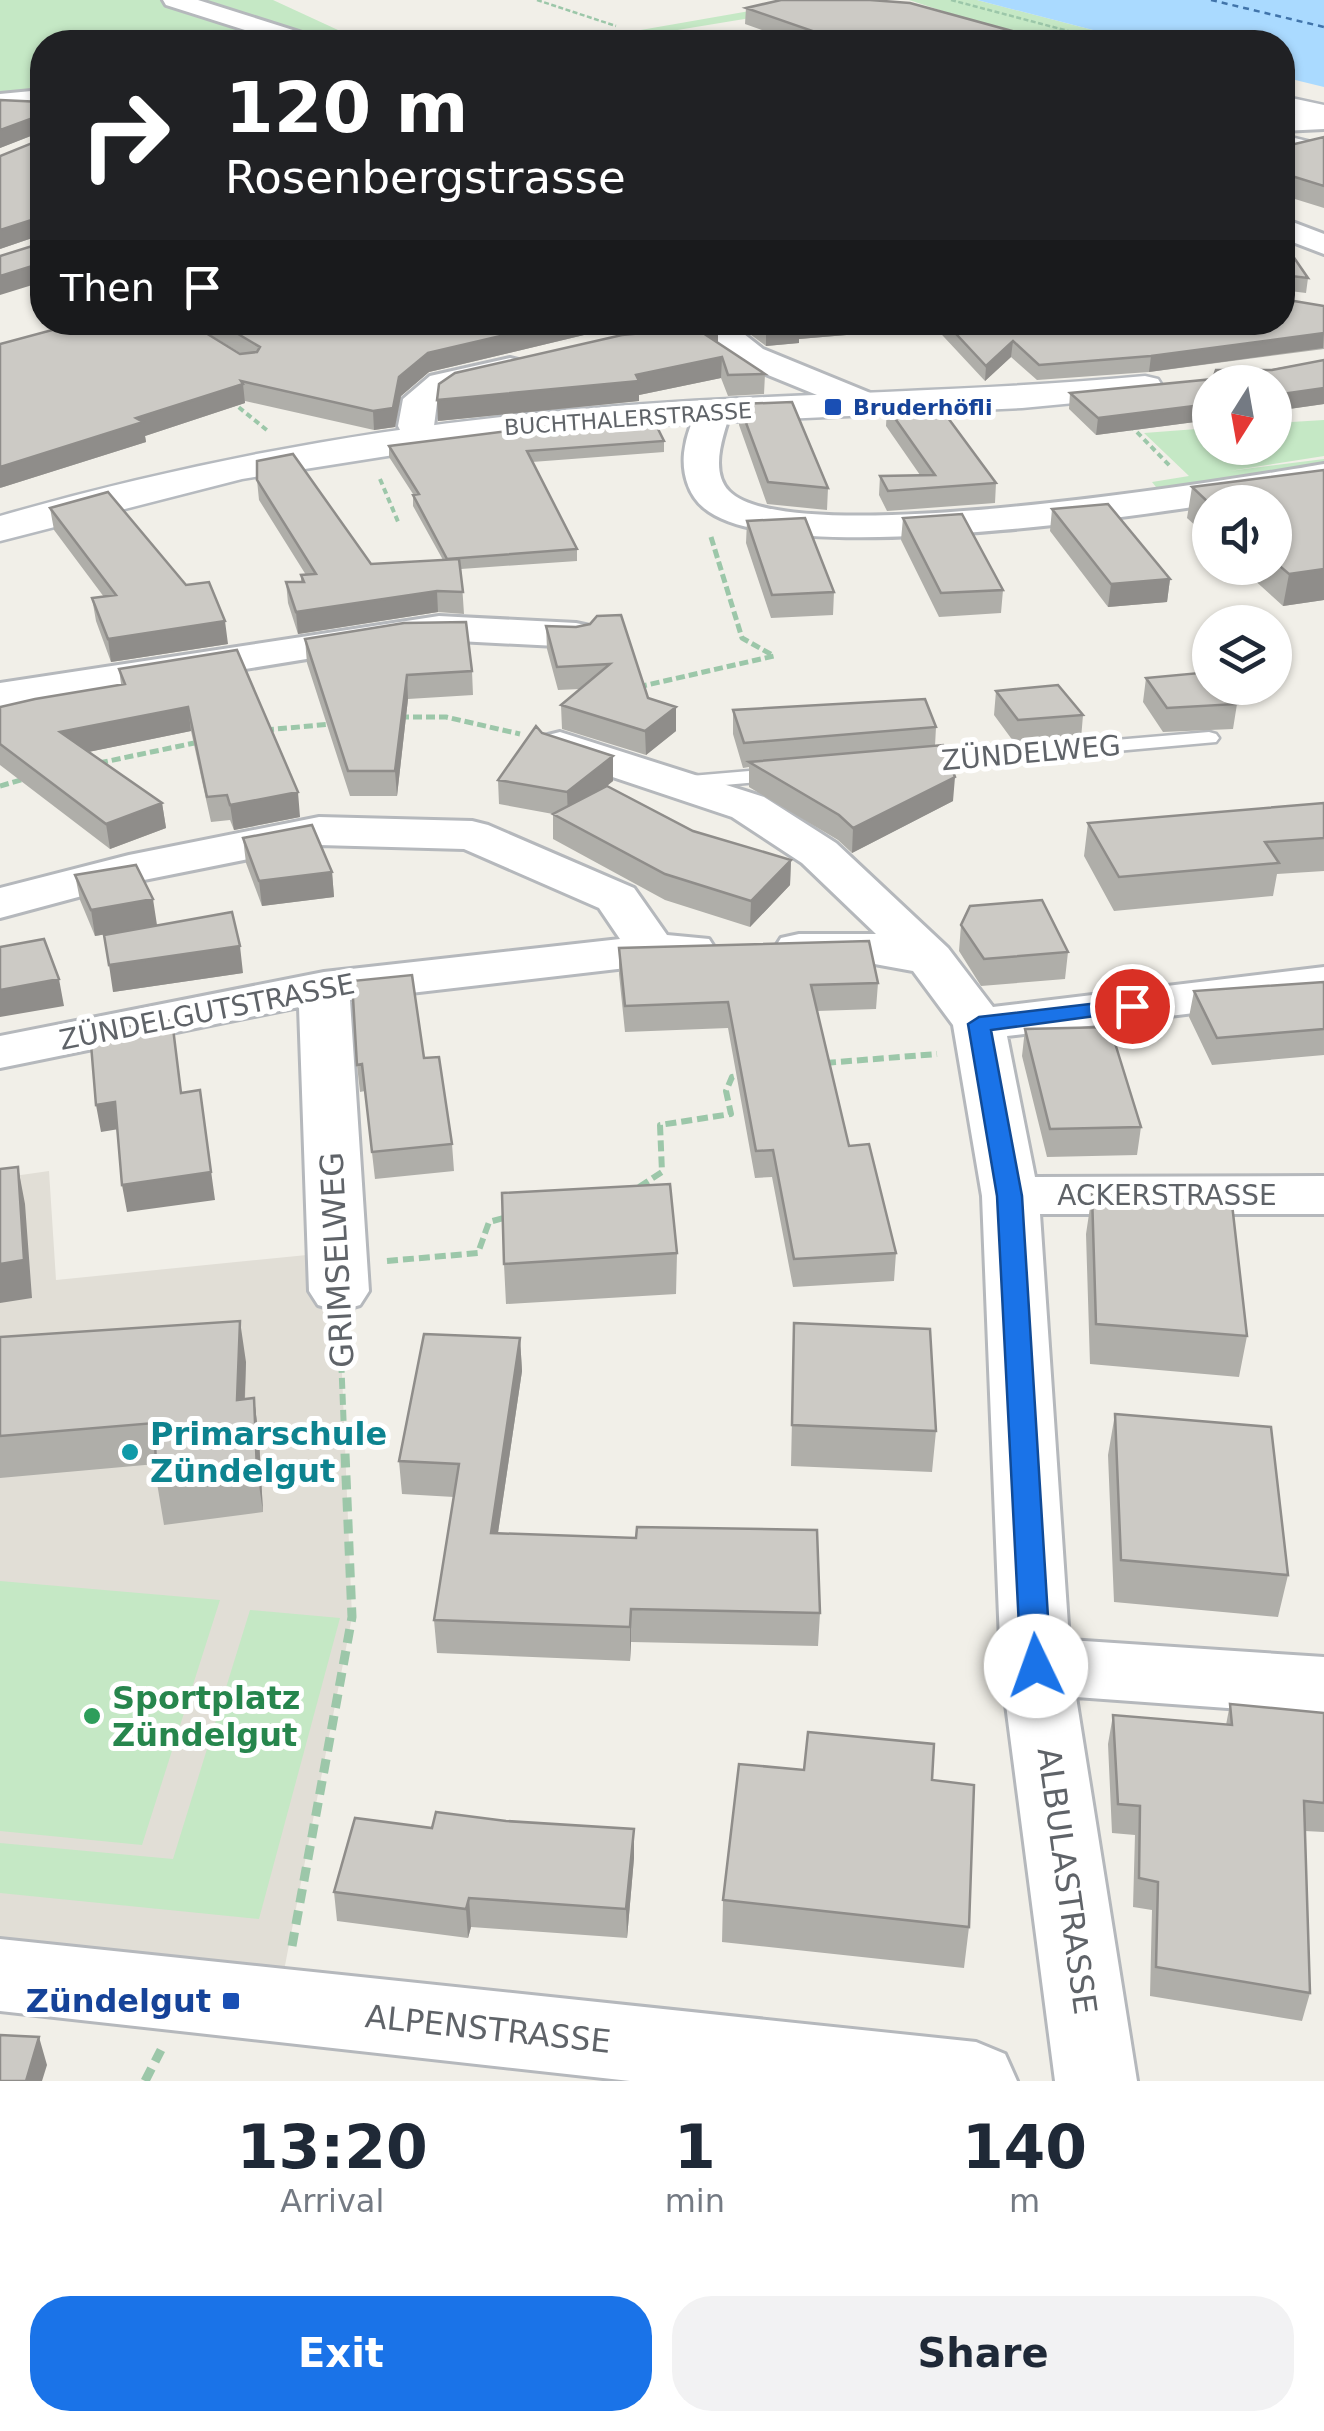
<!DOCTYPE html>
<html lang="en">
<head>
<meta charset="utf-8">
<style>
	:root { --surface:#fff; --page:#f2f2f3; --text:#1f2937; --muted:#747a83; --accent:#1a73e8 }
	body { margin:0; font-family:"DejaVu Sans",sans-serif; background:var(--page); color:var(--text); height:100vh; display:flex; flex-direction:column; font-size:38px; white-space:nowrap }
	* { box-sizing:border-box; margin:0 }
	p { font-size:32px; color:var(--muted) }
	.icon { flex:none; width:55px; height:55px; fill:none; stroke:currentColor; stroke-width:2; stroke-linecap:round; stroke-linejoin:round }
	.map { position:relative; height:2081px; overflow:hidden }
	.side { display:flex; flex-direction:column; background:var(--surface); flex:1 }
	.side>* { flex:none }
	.guide { position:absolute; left:30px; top:30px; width:1265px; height:305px; border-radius:40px; box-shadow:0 2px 8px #0004; background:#202124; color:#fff; overflow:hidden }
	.needle { width:65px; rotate:191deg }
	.buttons { position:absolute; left:1192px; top:365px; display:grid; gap:20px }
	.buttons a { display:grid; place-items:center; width:100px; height:100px; border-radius:50%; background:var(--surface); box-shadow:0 2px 8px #0004; font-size:50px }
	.pin { position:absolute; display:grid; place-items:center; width:85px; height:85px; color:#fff; margin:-42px; border:5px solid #fff; border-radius:50%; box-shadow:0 2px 10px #0007 }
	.me { position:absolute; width:110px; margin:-55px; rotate:357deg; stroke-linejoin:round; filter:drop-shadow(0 0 8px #0008) }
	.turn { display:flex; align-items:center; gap:35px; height:210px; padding:0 30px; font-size:45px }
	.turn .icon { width:130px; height:130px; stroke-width:2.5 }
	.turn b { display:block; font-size:70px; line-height:85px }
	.then { display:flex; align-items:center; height:95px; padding:0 30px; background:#0003; gap:20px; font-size:38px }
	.eta { display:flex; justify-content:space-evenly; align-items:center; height:170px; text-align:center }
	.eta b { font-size:60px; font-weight:700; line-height:70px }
	.button { display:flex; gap:20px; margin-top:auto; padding:20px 30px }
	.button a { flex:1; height:115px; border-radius:40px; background:var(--accent); color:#fff; font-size:40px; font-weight:700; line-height:115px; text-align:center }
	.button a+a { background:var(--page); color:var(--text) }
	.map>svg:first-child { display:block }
	.education { fill:#e1ded6 }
	.green { fill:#c5e8c5 }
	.water { fill:#aadaff }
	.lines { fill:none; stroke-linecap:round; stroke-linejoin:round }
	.ferry { stroke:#4174aa; stroke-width:2.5; stroke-dasharray:6 5; stroke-linecap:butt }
	.lane-casing { stroke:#b5b8bc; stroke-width:5 }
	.street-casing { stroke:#b5b8bc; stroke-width:6 }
	.secondary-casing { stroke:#b6babf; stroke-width:5 }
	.path-far4 { stroke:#9cc7a9; stroke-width:2.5; stroke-dasharray:5 2.5; stroke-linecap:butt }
	.path-far3 { stroke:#9cc7a9; stroke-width:4; stroke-dasharray:6 4; stroke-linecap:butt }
	.path-far2 { stroke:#9cc7a9; stroke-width:5; stroke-dasharray:9 4; stroke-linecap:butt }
	.path-far1 { stroke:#9cc7a9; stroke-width:6; stroke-dasharray:11 5; stroke-linecap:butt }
	.path { stroke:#9cc7a9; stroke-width:9; stroke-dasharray:14 8; stroke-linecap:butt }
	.lane { fill:#fff; fill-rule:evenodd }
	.street { fill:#fff; fill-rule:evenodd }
	.secondary { fill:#fff; fill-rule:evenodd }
	.wall { fill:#afaea9 }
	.shaded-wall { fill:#8f8d8a }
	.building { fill:#cccac5; stroke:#8f8d8a; stroke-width:2.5 }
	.route { fill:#1a73e8; stroke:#114b97; stroke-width:2.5 }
	.transit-dot { fill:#1a4fb4; stroke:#fff; stroke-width:4 }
	.culture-dot { fill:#0f9aa8; stroke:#fff; stroke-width:4 }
	.leisure-dot { fill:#2e9e5b; stroke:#fff; stroke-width:4 }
	.labels { text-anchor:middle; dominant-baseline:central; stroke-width:10; stroke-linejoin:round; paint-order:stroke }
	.far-transit-label { font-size:22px; font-weight:bold; fill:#164399; stroke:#fff; text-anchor:start }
	.far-street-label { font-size:22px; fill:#5f6368; stroke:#fff }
	.street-label { font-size:28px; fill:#5f6368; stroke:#fff }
	.near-street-label { font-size:32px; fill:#5f6368; stroke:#fff }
	.near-culture-label { font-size:32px; font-weight:bold; fill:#0d838f; stroke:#fff; text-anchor:start }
	.near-leisure-label { font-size:32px; font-weight:bold; fill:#27864d; stroke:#fff; text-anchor:start }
	.near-transit-label { font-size:32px; font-weight:bold; fill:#164399; stroke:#fff; text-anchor:end }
</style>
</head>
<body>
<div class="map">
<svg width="1324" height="2081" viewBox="0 0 1324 2081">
	<rect width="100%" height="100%" fill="#f1efe8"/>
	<path class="education" d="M49,1171L56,1280L337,1252L352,1617L278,2002L0,1975V1178Z"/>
	<path class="green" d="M0,0H273L364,42H42V95L0,99Z
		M909,0H977L1139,42H1037Z
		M796,3L812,8L629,38L637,42H572Z
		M1324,420V456L1229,471L1324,459V470L1164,497L1152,482L1189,476L1144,433L1210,428V448H1275V423Z
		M0,1581L220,1600L142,1845L0,1831Z
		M250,1610L340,1618L259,1919L0,1893V1843L173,1859Z"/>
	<path class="water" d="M977,0H1324V87L1283,77L1282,42H1139Z"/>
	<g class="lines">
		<path class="ferry" d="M1211,0L1324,27"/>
		<g class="lane-casing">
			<path id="lane" d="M1282,135L1324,145V153L1282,143Z
				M1209,732L1216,734L1219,738L1216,742L918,769L907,763L918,757Z
				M783,768L791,769L794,774L791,779L679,789L668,783L679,777Z"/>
		</g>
		<g class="street-casing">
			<path id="street" d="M163,0H198L315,37L318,42H283L166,5Z
				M42,90V106L0,110V94Z
				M1324,113V129L1282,131V115Z
				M1282,218L1324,234V254L1282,238Z
				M704,323L739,330L763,349L885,399L890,406L885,413L873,416L861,413L739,363L718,345L645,348L633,345L629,338L633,331Z
				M510,358L522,361L527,368L522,375L453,391L437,403L434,426L439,438L434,446L421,449L408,446L398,426L403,399L430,376Z
				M714,401L726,404L731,411C724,433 709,471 729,491C789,553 1230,480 1324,464V486C1214,505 785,577 704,508C688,495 682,473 684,453C686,436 692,418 702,404Z
				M439,616L576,623L590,626L596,635L590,644L576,647L439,640L405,643L0,709V683Z
				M560,732L764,797L836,843L948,948L993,1007L1324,967V997L1007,1036L1035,1177L1324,1176V1214H1040L1069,1640L1324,1657V1715L1076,1697L1137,2081H1055L1001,1666L982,1196L953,1025L913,971L869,963L799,964L781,960L774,949L781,938L799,934H876L802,863L732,817L544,754L538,745L544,736Z
				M319,817L472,821L488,825L634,888L667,935L709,939L716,950L709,961L691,965H652L350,1000L369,1291L360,1305L339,1311L318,1305L309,1291L299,1007L0,1068V1036L324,972L620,939L599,908L464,849L319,845L134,882L0,918V888L129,855Z
				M0,1939L976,2042L1005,2054L1017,2081H630L0,2011Z"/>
		</g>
		<g class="secondary-casing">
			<path id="secondary" d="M1282,96L1324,105V121L1282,112Z
				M1145,376L1158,379L1163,387L1158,395L1022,408L654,425L489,440L242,479L0,541V516C187,462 377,427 571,410C762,392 954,394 1145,376Z"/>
		</g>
		<path class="path-far4" d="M537,0L616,26
			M951,0L1110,42"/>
		<path class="path-far3" d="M231,401L268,431
			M1130,425L1170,466
			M380,479L399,524"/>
		<path class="path-far2" d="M638,687L774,656L742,638L711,537
			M400,717H446L520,734
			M265,730L332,724
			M99,763L199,742
			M0,786L28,778"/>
		<path class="path-far1" d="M825,1063L937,1054
			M639,1187L662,1172L660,1125L731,1114L726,1091L732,1077L744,1074
			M387,1261L478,1253L489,1222L511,1216
			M340,1330L344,1432"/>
		<path class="path" d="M292,1946L352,1617L344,1430
			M145,2081L161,2050"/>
		<use href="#lane" class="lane"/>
		<use href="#street" class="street"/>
		<use href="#secondary" class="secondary"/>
	</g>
	<path class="wall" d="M746,8L1052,42H796L745,24Z
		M0,100L42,102V133L41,132L0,148Z
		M1324,137V208L1282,195V147Z
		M42,139V237L41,235L0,249Z
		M1282,246L1308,278L1306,293L1282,290Z
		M1324,306V349L1149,372L1037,380L1011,357L985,381L930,322H1282Z
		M189,322H685L584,335L429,372L401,396L395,427L374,430L245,401V403L145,436L146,442L0,488L242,354Z
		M706,322H871L870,333L799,339V343L766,346L739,326Z
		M718,330V343L765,374L764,394L728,396L721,378L639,395V401L438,421Z
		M1324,360V404L1275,411V382H1210V420L1096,435L1069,409L1070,393L1213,379Z
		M739,404L828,488L827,510L767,504L739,425Z
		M887,407L996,483L995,503L887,511L879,495L880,476L920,475L886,426Z
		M664,441V452L532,462L577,549V561L461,569L464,614L438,612L298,634L288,603L286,582H301V575H306L259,500L257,480L371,564L443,560L413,506V494L389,457V446Z
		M1324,470V600L1283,606L1241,568H1275V502H1210V539L1187,518L1192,487Z
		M50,508L186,585L228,644L111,662L96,621L92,598L104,597L54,530Z
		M1052,509L1170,579L1167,602L1108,607L1050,531Z
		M903,518L1003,590L1001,613L939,617L901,540Z
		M747,521L834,592L833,615L771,618L746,543Z
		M546,626L576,627L648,698L676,707V731L646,755L562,729L561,705L580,689L558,690L547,649Z
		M305,639L472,671L473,695L408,699L397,796H350L307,663Z
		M237,650L300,817L234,830L230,820L211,822L191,731L88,752L162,803L166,828L110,849L0,765V707L121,684L119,669Z
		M1146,678L1237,704L1233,729L1163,732L1143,702Z
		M996,691L1083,715L1081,739L1016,745L994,715Z
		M733,710L936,727L935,746L953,801L852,853L838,840L749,787V767L743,768L733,734Z
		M542,733L613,781L607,786L693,831L791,860L790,885L750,927L665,900L553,839V814L499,804L498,780Z
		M1324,803V871L1277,874L1273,896L1114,911L1084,856L1088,823Z
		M243,838L332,872L334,897L262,906L246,863Z
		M75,875L157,925L243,973L113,992L137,929L95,936L80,900Z
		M961,925L1068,952L1065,979L981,986L959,951Z
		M619,948L878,983L876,1009L817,1011L849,1146L896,1253L894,1281L793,1287L772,1177L755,1178L728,1028L625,1032L619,974Z
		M1324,982V1055L1212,1065L1189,1017L1194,991Z
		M1025,1029L1141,1127L1137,1155L1047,1157L1022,1056Z
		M424,1058L452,1144L454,1171L375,1179L365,1091L360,1092L357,1065Z
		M1092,1194L1247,1336L1239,1377L1090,1364L1086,1234Z
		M677,1253L676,1294L506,1304L504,1264Z
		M794,1323L936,1431L932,1472L791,1466Z
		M0,1337L246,1362L245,1399L254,1398L259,1439L263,1512L164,1525L157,1483L156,1464L0,1478Z
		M520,1338L522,1371L498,1533L820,1613L818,1646L631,1642L630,1661L437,1653L434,1620L454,1497L402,1494L399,1461Z
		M1115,1414L1288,1575L1278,1617L1114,1602L1108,1455Z
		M1230,1704L1324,1713V1832L1305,1831L1310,1993L1302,2021L1150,1996L1152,1910L1133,1907L1135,1835L1112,1833L1108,1744L1113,1715L1226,1725Z
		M804,1770L932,1780L969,1927L964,1968L722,1942L723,1900Z
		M506,1821L634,1829V1858L627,1938L471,1927L468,1938L337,1921L334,1892L432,1828Z"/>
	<path class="shaded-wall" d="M38,116L41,132L0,148V130Z
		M38,218L41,235L0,249V230Z
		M42,263V282L0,295V276Z
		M560,322H685L584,335L429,372L401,396L395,427L374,430L373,411L399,377L428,353Z
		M797,322H871L870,333L799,339V343L766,346V328Z
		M718,330V350L700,331Z
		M1324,333L1323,348L1149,372L1151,356Z
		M1013,341L1011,357L985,381L986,366Z
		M722,357L721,378L639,395V401L438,421L437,400L636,375Z
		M243,384L245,403L145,436L146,442L0,488V467L136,418Z
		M1324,388V404L1275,411V395Z
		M1210,404V420L1096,435L1098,418Z
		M1324,569V600L1283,606L1289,574Z
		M1170,579L1167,602L1108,607L1111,584Z
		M437,591L438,612L298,634L296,612Z
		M225,621L228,644L111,662L108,639Z
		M407,675L408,699L397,796L395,771Z
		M188,707L191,731L64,757L60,732Z
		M676,707V731L646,755L645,731Z
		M613,756V781L568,817L567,792Z
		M955,777L953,801L852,853L853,828Z
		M298,792L300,817L234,830L230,805Z
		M162,803L166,828L110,849L106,824Z
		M791,860L790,885L750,927L751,901Z
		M332,872L334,897L262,906L259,881Z
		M153,899L157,925L95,936L91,910Z
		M240,946L243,973L113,992L109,965Z
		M59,979L64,1006L0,1017V990Z
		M200,1090L215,1200L127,1212L122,1185Z
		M115,1102L119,1129L101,1132L96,1105Z
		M18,1167L25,1204L32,1298L0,1303V1264Z
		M240,1321L246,1362L243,1441L237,1400Z
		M520,1338L522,1371L493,1566L491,1533Z
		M254,1398L259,1439L263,1512L257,1471Z
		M631,1609V1642L630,1661V1627Z
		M634,1829V1858L627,1938L626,1909Z
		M469,1898L471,1927L468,1938L466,1909Z
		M39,2037L47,2065L42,2081H26Z"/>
	<path class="building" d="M781,0H870L910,3L1052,42H844L746,8Z
		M0,100L42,102V118L38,116L0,130Z
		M1324,137V186L1282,173V147Z
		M42,139V221L38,218L0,230V156Z
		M42,239V263L0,276V256L42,243Z
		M1282,246H1286L1308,278L1282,275Z
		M1282,299L1324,306V333L1151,356L1039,365L1013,341L986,366L945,322H1282Z
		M82,322H188L240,354L257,352L260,347L218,322H560L428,353L399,377L393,408L373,411L241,381L243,384L136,418L143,422L0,467V344Z
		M760,322H798L800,325L766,328Z
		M695,328L718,330L700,331L765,374L728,375L722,357L636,375L639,381L437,400L439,384L455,373L622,335Z
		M1324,360V388L1275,395V382H1210V404L1098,418L1070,393L1213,379L1216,370H1272Z
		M792,402L828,488L768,482L739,404Z
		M937,403L996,483L888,491L880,476L935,475L887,407Z
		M653,419L664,441L527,451L577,549L447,559L413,495L419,494L389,446L532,428Z
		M293,454L371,564L459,559L463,592L437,591L296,612L286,582H304L301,575L316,574L257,480V461Z
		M1324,470V569L1289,574L1275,562V502L1210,504L1192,487Z
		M108,492L186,585L209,582L225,621L108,639L92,598L116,595L50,508Z
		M1108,504L1170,579L1111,584L1052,509Z
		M962,514L1003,590L941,593L903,518Z
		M805,518L834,592L772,595L747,521Z
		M621,615L648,698L676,707L645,731L561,705L610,664L557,667L546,626L576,627L590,624L597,616Z
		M466,622L472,671L407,675L395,771H348L305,639L404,623Z
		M237,650L298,792L230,805L227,795L207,797L188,707L60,732L162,803L106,824L0,744V707L35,699L125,684L119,669Z
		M1210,672V688H1225L1237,704L1167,708L1146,678Z
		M1058,685L1083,715L1018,720L996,691Z
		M925,699L936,727L744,743L733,710Z
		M536,726L542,733L613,756L567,792L498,780Z
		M943,745L955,777L853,828L839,815L749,762Z
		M607,786L693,831L791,860L751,901L665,874L553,814Z
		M1324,803V838L1265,842L1279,863L1119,877L1088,823Z
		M312,825L332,872L259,881L243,838Z
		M136,865L153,899L91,910L75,875Z
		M1042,900L1068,952L984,959L961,925L970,906Z
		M232,912L240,946L109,965L104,935Z
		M44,939L59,979L0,990V947Z
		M869,941L878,983L811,985L849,1146L869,1144L896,1253L794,1259L773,1150L756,1151L728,1002L625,1006L619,948Z
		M412,975L424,1058L439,1057L452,1144L372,1152L362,1064L357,1065L352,981Z
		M1324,982V1029L1217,1038L1194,991Z
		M172,1020L181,1093L200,1090L211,1172L122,1185L115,1102L96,1105L90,1032Z
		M1110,1027L1141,1127L1050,1129L1025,1029Z
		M18,1167L24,1260L0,1264V1169Z
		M670,1184L677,1253L504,1264L502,1193Z
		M1092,1194L1232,1204L1247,1336L1096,1324Z
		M240,1321L237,1400L254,1398L257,1471L157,1483L154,1423L0,1436V1337Z
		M794,1323L930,1329L936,1431L792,1425Z
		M424,1334L520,1338L491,1533L636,1538L637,1527L817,1530L820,1613L631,1609L630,1627L434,1620L459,1464L399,1461Z
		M1115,1414L1271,1427L1288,1575L1121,1560Z
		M1230,1704L1324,1713V1803L1304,1801L1310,1993L1156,1967L1158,1882L1139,1878L1140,1806L1118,1804L1113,1715L1232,1725Z
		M808,1732L934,1744L932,1780L974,1785L969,1927L723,1900L739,1764L804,1770Z
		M436,1812L506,1821L634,1829L626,1909L469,1898L466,1909L334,1892L355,1818L432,1828Z
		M0,2035L39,2037L26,2081H0Z"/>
	<path class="route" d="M1132,999L1140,1001L1143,1006L1140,1010L991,1030L1022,1196L1051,1666L1047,1674L1036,1678L1025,1674L1021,1666L997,1196L968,1024L979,1017Z"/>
	<g class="transit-dot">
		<rect x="823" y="397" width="20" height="20" rx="5"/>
		<rect x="221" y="1991" width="20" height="20" rx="5"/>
	</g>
	<circle class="culture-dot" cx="130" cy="1452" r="10"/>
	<circle class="leisure-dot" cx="92" cy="1716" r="10"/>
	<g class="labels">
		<g class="far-transit-label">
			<text x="853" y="407">Bruderhöfli</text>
		</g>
		<g class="far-street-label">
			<text transform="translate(628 419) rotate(-4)">BUCHTHALERSTRASSE</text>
		</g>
		<g class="street-label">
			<text transform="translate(1031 753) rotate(-5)">ZÜNDELWEG</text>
			<text transform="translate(207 1012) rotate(-11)">ZÜNDELGUTSTRASSE</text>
			<text x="1167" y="1195">ACKERSTRASSE</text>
		</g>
		<g class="near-street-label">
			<text transform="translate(337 1260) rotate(-93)">GRIMSELWEG</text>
			<text transform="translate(1067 1881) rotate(82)">ALBULASTRASSE</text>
			<text transform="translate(488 2029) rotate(6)">ALPENSTRASSE</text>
		</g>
		<g class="near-culture-label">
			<text x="150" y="1434">Primarschule<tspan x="150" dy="37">Zündelgut</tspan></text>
		</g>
		<g class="near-leisure-label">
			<text x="112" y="1698">Sportplatz<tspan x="112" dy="37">Zündelgut</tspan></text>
		</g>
		<g class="near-transit-label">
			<text x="211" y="2001">Zündelgut</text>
		</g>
	</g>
</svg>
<div class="buttons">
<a><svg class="needle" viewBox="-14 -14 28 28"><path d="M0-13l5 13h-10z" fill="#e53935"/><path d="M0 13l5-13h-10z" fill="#747a83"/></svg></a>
<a><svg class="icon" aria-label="sound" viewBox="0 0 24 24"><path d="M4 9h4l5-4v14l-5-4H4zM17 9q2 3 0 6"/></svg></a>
<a><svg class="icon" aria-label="layers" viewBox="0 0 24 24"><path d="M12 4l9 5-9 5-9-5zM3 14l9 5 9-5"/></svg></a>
</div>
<div class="pin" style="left:1132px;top:1006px;background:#d93025"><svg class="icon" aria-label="arrive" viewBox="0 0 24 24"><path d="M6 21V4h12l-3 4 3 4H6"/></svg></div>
<svg class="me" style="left:1036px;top:1666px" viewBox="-20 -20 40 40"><circle r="19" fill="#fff"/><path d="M0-13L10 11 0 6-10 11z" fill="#1a73e8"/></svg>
<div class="guide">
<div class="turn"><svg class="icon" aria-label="right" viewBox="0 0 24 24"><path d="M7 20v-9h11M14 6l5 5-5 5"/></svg><div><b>120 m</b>Rosenbergstrasse</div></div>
<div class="then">Then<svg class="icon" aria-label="arrive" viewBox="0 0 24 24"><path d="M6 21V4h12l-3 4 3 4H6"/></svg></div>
</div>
</div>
<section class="side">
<div class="eta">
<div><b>13:20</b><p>Arrival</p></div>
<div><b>1</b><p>min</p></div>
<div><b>140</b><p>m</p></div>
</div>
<div class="button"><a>Exit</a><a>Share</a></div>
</section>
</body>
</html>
